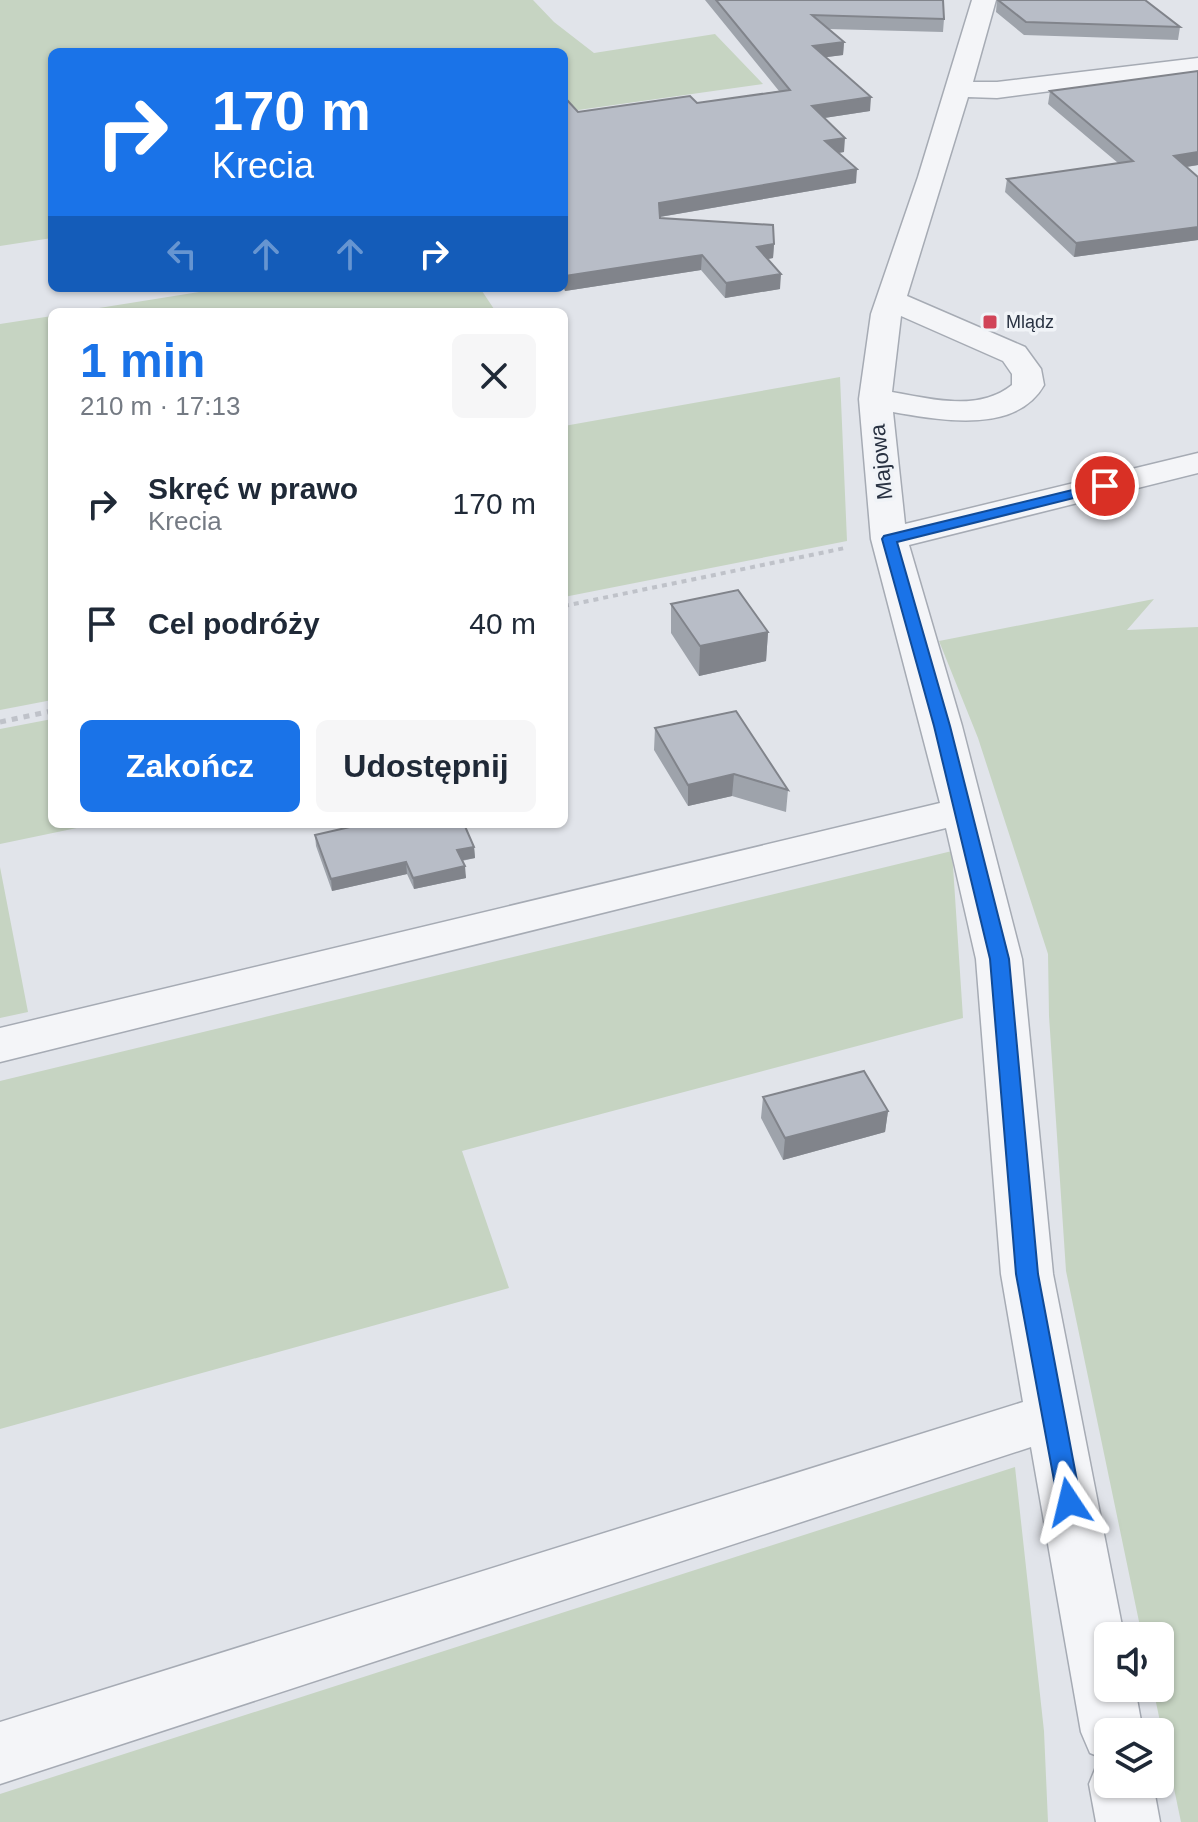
<!DOCTYPE html>
<html lang="pl">
<head>
<meta charset="utf-8">
<style>
	:root { --surface:#fff; --page:#f6f6f7; --text:#1f2937; --muted:#747a83; --accent:#1a73e8 }
	body { margin:0; font-family:Arial,sans-serif; background:var(--page); color:var(--text); height:100vh; display:flex; flex-direction:column; font-size:30px; white-space:nowrap }
	* { box-sizing:border-box; margin:0 }
	p { font-size:26px; color:var(--muted) }
	.icon { flex:none; width:44px; height:44px; fill:none; stroke:currentColor; stroke-width:2; stroke-linecap:round; stroke-linejoin:round }
	.map { position:relative; flex:1; overflow:hidden }
	.side { position:absolute; left:48px; top:308px; width:520px; height:520px; display:flex; flex-direction:column; background:var(--surface); border-radius:12px; box-shadow:0 2px 6px #0004 }
	.side>* { flex:none }
	.banner { position:absolute; left:48px; top:48px; width:520px; height:244px; border-radius:12px; box-shadow:0 2px 6px #0004; background:#1a73e8; color:#fff; overflow:hidden }
	.tools { position:absolute; left:1094px; top:1622px; display:grid; gap:16px }
	.tools a { display:grid; place-items:center; width:80px; height:80px; border-radius:12px; background:var(--surface); box-shadow:0 2px 6px #0004; font-size:40px }
	.pin { position:absolute; display:grid; place-items:center; width:68px; height:68px; color:#fff; margin:-34px; border:4px solid #fff; border-radius:50%; box-shadow:0 2px 8px #0007 }
	.me { position:absolute; width:88px; margin:-44px; rotate:350deg; stroke-linejoin:round; filter:drop-shadow(0 0 6px #0008) }
	.turn { display:flex; align-items:center; gap:28px; height:168px; padding:0 32px; font-size:36px }
	.turn .icon { width:104px; height:104px; stroke-width:2.5 }
	.turn b { display:block; font-size:56px; line-height:68px }
	.lanes { display:flex; align-items:center; height:76px; padding:0 32px; background:#0003; justify-content:center; gap:40px; direction:ltr }
	.lanes .off { opacity:.35 }
	.round { display:grid; place-items:center; flex:none; width:84px; height:84px; border-radius:12px; background:var(--page) }
	.summary { display:flex; align-items:center; justify-content:space-between; height:136px; padding:0 32px }
	h1 { font-size:48px; font-weight:600; line-height:60px; color:var(--accent) }
	.primary-button { display:flex; gap:16px; margin-top:auto; padding:16px 32px }
	.primary-button a { flex:1; height:92px; border-radius:12px; background:var(--accent); color:#fff; font-size:32px; font-weight:600; line-height:92px; text-align:center }
	.primary-button a+a { background:var(--page); color:var(--text) }
	ul { padding:0; list-style:none }
	li { display:flex; align-items:center; gap:24px; height:120px; padding:0 32px }
	li div { flex:1 }
	li b { display:block; font-size:30px }
	li em { font-style:normal }
	.map>svg:first-child { display:block }
	.green { fill:#c6d4c2 }
	.lines { fill:none; stroke-linecap:round; stroke-linejoin:round }
	.minor-casing { stroke:#a6abb4; stroke-width:3 }
	.path-far1 { stroke:#bfc2c9; stroke-width:4; stroke-dasharray:5 5; stroke-linecap:butt }
	.path { stroke:#bfc2c9; stroke-width:5; stroke-dasharray:6 6; stroke-linecap:butt }
	.minor { fill:#f4f5f8; fill-rule:evenodd }
	.wall { fill:#9ea3ab }
	.shaded-wall { fill:#81848b }
	.building { fill:#b8bdc7; stroke:#81848b; stroke-width:2 }
	.route { fill:#1a73e8; stroke:#114b97; stroke-width:2 }
	.poi-dot { fill:#d14458; stroke:#f0f3f7; stroke-width:3 }
	.labels { text-anchor:middle; dominant-baseline:central; stroke-width:7; stroke-linejoin:round; paint-order:stroke }
	.far-poi-label { font-size:18px; fill:#293242; stroke:#f0f3f7; text-anchor:start }
	.street-label { font-size:22px; fill:#293242; stroke:#f0f3f7 }
</style>
</head>
<body>
<div class="map">
<svg width="1198" height="1822" viewBox="0 0 1198 1822">
	<rect width="100%" height="100%" fill="#e1e4ea"/>
	<path class="green" d="M0,0H533L554,22L594,53L715,34L763,84L564,112V52H52V238L0,246Z
		M224,288H480L496,312H74Z
		M52,316V700L0,710V324Z
		M840,377L847,541L564,597V426Z
		M1154,599L1127,630L1198,627V1822H1181L1153,1688H1160V1636H1142L1066,1271L1049,1016L1048,954L978,738L939,641Z
		M52,719V824H96L0,844V729Z
		M952,851L963,1018L462,1151L509,1288L0,1429V1081Z
		M0,867L28,1012L0,1018Z
		M1015,1467L1044,1731L1048,1822H0V1794Z"/>
	<g class="lines">
		<g class="minor-casing">
			<path id="minor" d="M972,0H996L973,82H997L1198,58V72L997,98L968,97L907,296L1025,347L1041,369L1044,385C1016,435 939,420 893,412L905,524L1198,453V473L909,545L962,726L1022,959L1053,1274L1124,1636H1108V1688H1135L1143,1732H1108V1784H1153L1160,1822H1096L1089,1784L1098,1762L1105,1759L1090,1753L1081,1732L1031,1447L0,1784V1722L1023,1402L1001,1274L976,959L946,828L0,1062V1028L940,803L871,539L859,399L871,314L918,177ZM901,316L1003,361L1012,374V385C979,412 931,399 892,392Z"/>
		</g>
		<path class="path-far1" d="M564,606L845,548"/>
		<path class="path" d="M0,722L52,711"/>
		<use href="#minor" class="minor"/>
	</g>
	<path class="wall" d="M705,0H943L944,19L943,32L828,29L844,42L843,55L826,57L870,111L824,118L844,152L838,153L856,183L660,217V218L774,244L773,258L768,259L780,289L725,298L701,270L565,291L563,288L564,101L578,112L697,103L779,91Z
		M997,0L1180,27L1178,40L1024,35L996,12Z
		M1198,71V165L1187,167L1198,177V240L1074,257L1005,192L1007,179L1118,163L1048,104L1050,91Z
		M671,604L768,632L766,661L699,676L671,633Z
		M655,728L788,790L786,812L732,796L688,806L654,750Z
		M315,835L474,847L475,858L462,861L466,878L414,889L407,874L332,891L316,846Z
		M763,1097L888,1111L885,1132L783,1160L761,1118Z"/>
	<path class="shaded-wall" d="M844,42L843,55L812,59L813,46Z
		M871,97L870,111L811,120L812,106Z
		M845,138L844,152L824,155L825,141Z
		M1198,152V165L1171,169L1174,156Z
		M857,169L856,183L659,217V203Z
		M1198,227V240L1074,257L1076,243Z
		M774,244L773,258L756,261L757,247Z
		M702,255L701,270L565,291V276Z
		M781,274L780,289L725,298L726,283Z
		M768,632L766,661L699,676L700,646Z
		M734,774L732,796L688,806V785Z
		M474,847L475,858L458,861L457,850Z
		M406,862L407,874L332,891L331,879Z
		M465,866L466,878L414,889L413,878Z
		M888,1111L885,1132L783,1160L785,1138Z"/>
	<path class="building" d="M716,0H943L944,19L812,15L844,42L813,46L871,97L812,106L845,138L825,141L857,169L659,203L660,218L773,225L774,244L757,247L781,274L726,283L702,255L565,276L564,274V101L567,100L578,112L690,96L697,103L790,90Z
		M998,0H1145L1180,27L1026,22Z
		M1198,71V152L1174,156L1198,177V227L1076,243L1007,179L1133,161L1050,91Z
		M738,590L768,632L700,646L671,604Z
		M736,711L788,790L734,774L688,785L655,728Z
		M363,824H464L474,847L457,850L465,866L413,878L406,862L331,879L315,835Z
		M864,1071L888,1111L785,1138L763,1097Z"/>
	<path class="route" d="M1105,482L1110,483V489L897,542L950,726L1009,959L1038,1274L1081,1502L1078,1510L1069,1513L1061,1510L1058,1502L1016,1274L990,959L934,726L882,539L884,536Z"/>
	<rect class="poi-dot" x="982" y="314" width="16" height="16" rx="4"/>
	<g class="labels">
		<g class="far-poi-label">
			<text x="1006" y="322">Mlądz</text>
		</g>
		<g class="street-label">
			<text transform="translate(881 462) rotate(-96)">Majowa</text>
		</g>
	</g>
</svg>
<div class="tools">
<a><svg class="icon" aria-label="sound" viewBox="0 0 24 24"><path d="M4 9h4l5-4v14l-5-4H4zM17 9q2 3 0 6"/></svg></a>
<a><svg class="icon" aria-label="layers" viewBox="0 0 24 24"><path d="M12 4l9 5-9 5-9-5zM3 14l9 5 9-5"/></svg></a>
</div>
<div class="pin" style="left:1105px;top:486px;background:#d93025"><svg class="icon" aria-label="arrive" viewBox="0 0 24 24"><path d="M6 21V4h12l-3 4 3 4H6"/></svg></div>
<svg class="me" style="left:1069px;top:1502px" viewBox="-20 -20 40 40"><path d="M0-17L14 15 0 8-14 15z" fill="#1a73e8" stroke="#fff" stroke-width="4"/></svg>
<div class="banner">
<div class="turn"><svg class="icon" aria-label="right" viewBox="0 0 24 24"><path d="M7 20v-9h11M14 6l5 5-5 5"/></svg><div><b>170 m</b>Krecia</div></div>
<div class="lanes"><svg class="icon off" aria-label="left" viewBox="0 0 24 24"><path d="M17 20v-9H6M10 6l-5 5 5 5"/></svg><svg class="icon off" aria-label="ahead" viewBox="0 0 24 24"><path d="M12 20V5M6 11l6-6 6 6"/></svg><svg class="icon off" aria-label="ahead" viewBox="0 0 24 24"><path d="M12 20V5M6 11l6-6 6 6"/></svg><svg class="icon" aria-label="right" viewBox="0 0 24 24"><path d="M7 20v-9h11M14 6l5 5-5 5"/></svg></div>
</div>
<section class="side">
<div class="summary"><div><h1>1 min</h1><p>210 m · 17:13</p></div><a class="round"><svg class="icon" aria-label="close" viewBox="0 0 24 24"><path d="M6 6l12 12M18 6L6 18"/></svg></a></div>
<ul>
<li><svg class="icon" aria-label="right" viewBox="0 0 24 24"><path d="M7 20v-9h11M14 6l5 5-5 5"/></svg><div><b>Skręć w prawo</b><p>Krecia</p></div><em>170 m</em></li>
<li><svg class="icon" aria-label="arrive" viewBox="0 0 24 24"><path d="M6 21V4h12l-3 4 3 4H6"/></svg><div><b>Cel podróży</b></div><em>40 m</em></li>
</ul>
<div class="primary-button"><a>Zakończ</a><a>Udostępnij</a></div>
</section>
</div>
</body>
</html>
